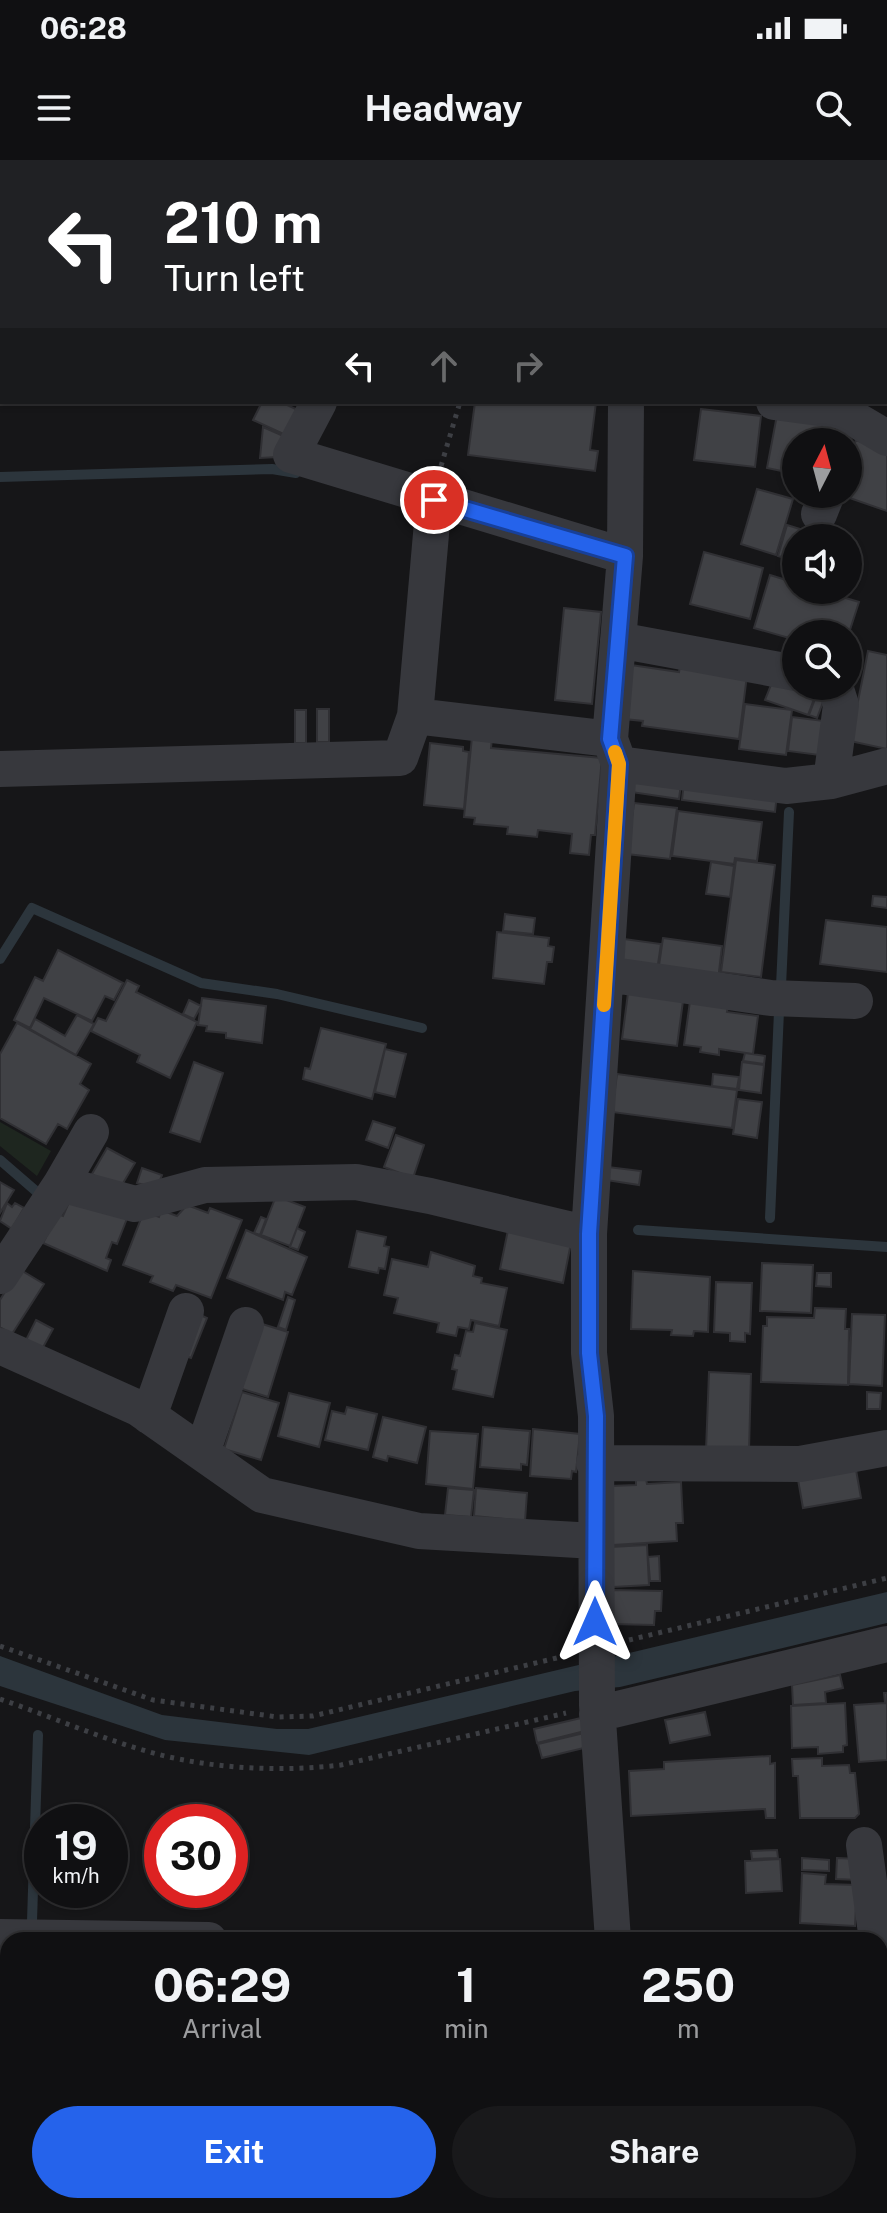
<!DOCTYPE html>
<html lang="en">
<head>
<meta charset="utf-8">
<style>
	:root { --surface:#101012; --page:#19191b; --text:#f1f3f6; --muted:#9c9d9f; --line:#303032; --accent:#2563eb }
	body { margin:0; font-family:"Public Sans",sans-serif; background:var(--page); color:var(--text); height:100vh; display:flex; flex-direction:column; font-size:30px; white-space:nowrap }
	* { box-sizing:border-box; margin:0 }
	p { font-size:26px; color:var(--muted) }
	.icon { flex:none; width:44px; height:44px; fill:none; stroke:currentColor; stroke-width:2; stroke-linecap:round; stroke-linejoin:round }
	.map { position:relative; flex:1; overflow:hidden }
	.side { position:absolute; left:0px; top:1772px; width:888px; height:282px; display:flex; flex-direction:column; background:var(--surface); border-radius:24px 24px 0 0; box-shadow:0 2px 6px #0004,0 0 0 2px var(--line) }
	.side>* { flex:none }
	.guide { position:absolute; left:0px; top:0px; width:888px; height:244px; box-shadow:0 2px 6px #0004,0 0 0 2px var(--line); background:#202124; color:#fff; overflow:hidden }
	.needle { width:52px; rotate:6deg }
	.buttons { position:absolute; left:782px; top:268px; display:grid; gap:16px }
	.buttons a { display:grid; place-items:center; width:80px; height:80px; border-radius:50%; background:var(--surface); box-shadow:0 2px 6px #0004,0 0 0 2px var(--line); font-size:40px }
	.speed { position:absolute; left:24px; top:1644px; display:flex; gap:16px; font-size:40px; font-weight:700; text-align:center }
	.speed>* { display:grid; place-content:center; width:104px; height:104px; border-radius:50%; background:var(--surface); box-shadow:0 2px 6px #0004,0 0 0 2px var(--line); line-height:1 }
	.speed small { font-size:20px; font-weight:400 }
	.speed .limit { border:12px solid #d22; background:#fff; color:#111 }
	.pin { position:absolute; display:grid; place-items:center; width:68px; height:68px; color:#fff; margin:-34px; border:4px solid #fff; border-radius:50%; box-shadow:0 2px 8px #0007 }
	.me { position:absolute; width:88px; margin:-44px; rotate:0deg; stroke-linejoin:round; filter:drop-shadow(0 0 6px #0008) }
	.turn { display:flex; align-items:center; gap:28px; height:168px; padding:0 32px; font-size:36px }
	.turn .icon { width:104px; height:104px; stroke-width:2.5 }
	.turn b { display:block; font-size:56px; line-height:68px }
	.lanes { display:flex; align-items:center; height:76px; padding:0 32px; background:#0003; justify-content:center; gap:40px; direction:ltr }
	.lanes .off { opacity:.35 }
	.eta { display:flex; justify-content:space-evenly; align-items:center; height:136px; text-align:center }
	.eta b { font-size:48px; font-weight:700; line-height:56px }
	.action { display:flex; gap:16px; margin-top:auto; padding:16px 32px }
	.action a { flex:1; height:92px; border-radius:48px; background:var(--accent); color:#fff; font-size:32px; font-weight:700; line-height:92px; text-align:center }
	.action a+a { background:var(--page); color:var(--text) }
	.status { display:flex; justify-content:space-between; align-items:center; height:56px; padding:0 40px; background:var(--surface); direction:ltr }
	.status svg { height:22px; fill:currentColor }
	header { display:flex; justify-content:space-between; align-items:center; height:104px; padding:0 32px; background:var(--surface); font-size:36px; font-weight:700 }
	.map>svg:first-child { display:block }
	.green { fill:#1e261f }
	.water { fill:#2c353c }
	.lines { fill:none; stroke-linecap:round; stroke-linejoin:round }
	.stream { stroke:#2c353c; stroke-width:10 }
	.building { fill:#404145; stroke:#303034; stroke-width:2 }
	.path { stroke:#3d3f44; stroke-width:5; stroke-dasharray:4 6; stroke-linecap:butt }
	.minor { stroke:#37383d; stroke-width:36 }
	.route-casing { stroke:#184099; stroke-width:20 }
	.route { stroke:#2563eb; stroke-width:14 }
	.slow { stroke:#f59e0b; stroke-width:14 }
</style>
</head>
<body>
<div class="status"><b>06:28</b><svg viewBox="0 0 49 12"><path d="M0 12V9h3v3zM5 12V6h3v6zM10 12V3h3v9zM15 12V0h3v12zM26 1h20v11H26zM47 4h2v5h-2z"/></svg></div>
<header><svg class="icon" aria-label="menu" viewBox="0 0 24 24"><path d="M4 6h16M4 12h16M4 18h16"/></svg>Headway<svg class="icon" aria-label="search" viewBox="0 0 24 24"><circle cx="10" cy="10" r="6"/><path d="M15 15l6 6"/></svg></header>
<div class="map">
<svg width="887" height="2053" viewBox="0 0 887 2053">
	<rect width="100%" height="100%" fill="#161618"/>
	<path class="green" d="M0,962L51,991L37,1016L0,986Z
		M0,1953L8,1960V2046H25L19,2053H0Z"/>
	<path class="water" d="M887,1432V1463L620,1527L575,1531L309,1595L165,1580L0,1526V1496L162,1555L277,1569H308Z"/>
	<g class="lines">
		<path class="stream" d="M0,317L272,309L296,313
			M0,799L32,748L201,823L277,834L422,868
			M781,826L789,652
			M0,1000L37,1032
			M770,1058L779,851
			M638,1070L887,1087
			M32,1761L38,1575
			M0,1865L2,1864
			M276,2046L284,2053"/>
	</g>
	<path class="building" d="M214,0H266L213,2Z
		M805,0H887V31L886,2Z
		M262,242H281L302,252L290,277L253,260Z
		M475,242H596L590,290L598,291L595,311L468,295Z
		M701,249L761,256L755,307L694,300Z
		M777,255L833,265L829,282H796V314L767,308Z
		M263,267L288,278L278,297L260,298Z
		M856,280L887,290V351L844,336L848,334V302Z
		M757,329L793,339L776,395L741,384Z
		M787,365L816,374L815,378H796V401L778,396Z
		M704,392L763,408L750,459L690,444Z
		M770,415L796,423V430H819L859,442L848,476L796,474V480L754,468Z
		M564,448L601,452L592,544L555,540Z
		M868,491L887,495V589L850,581Z
		M631,505L679,512L680,506L747,515L739,579L642,566L643,561L624,559Z
		M775,515L817,531L808,555L765,540Z
		M818,531L826,534L817,558L809,555Z
		M745,544L792,550L786,595L739,589Z
		M317,549H329V582H317Z
		M295,550H306V583H295Z
		M792,557L824,561L819,595L788,591Z
		M472,577L492,579L491,588L602,598L595,675H591L589,695L570,693L572,674L538,670L537,677L507,674L508,667L474,664L475,658L464,657Z
		M430,583L463,587V591L469,592L464,649L424,645Z
		M633,617L681,624L679,639L631,632Z
		M684,622L777,634L775,652L682,640Z
		M634,643L677,648L670,699L627,694Z
		M678,651L762,662L757,701L735,698L734,704L672,696Z
		M736,700L775,705L761,817L721,812Z
		M711,702L734,706L730,737L706,734Z
		M873,736L887,737V748L872,746Z
		M505,754L535,758L533,774L503,771Z
		M826,760L887,767V812L820,804Z
		M497,772L549,778L548,786L554,787L552,802H547L544,824L493,818Z
		M663,778L722,786L718,820L658,812Z
		M624,779L661,784L657,811L620,806Z
		M58,790L123,823L114,840L105,836L92,861L44,838L30,868L14,860L35,817L43,821Z
		M127,820L139,826L136,832L197,862L170,918L137,902L140,895L91,871L98,858L106,861Z
		M628,833L683,841L677,886L622,879Z
		M202,838L266,846L262,883L226,878V873L206,871L207,866L198,865Z
		M189,840L201,846L194,859L183,854Z
		M690,841L728,846L727,852L758,856L753,894L719,889V895L700,892L701,887L684,885Z
		M77,855L94,864L76,895L30,869L35,859L65,876Z
		M17,863L91,904L80,924L89,930L67,969L58,964L46,984L0,958V894Z
		M321,868L386,884L372,939L303,919L305,908L310,909Z
		M385,889L406,894L395,937L375,932Z
		M745,893L765,896L764,904L743,901Z
		M194,902L223,913L200,982L170,972Z
		M742,902L764,905L761,933L739,930Z
		M617,914L737,930L732,968L612,952Z
		M713,914L739,917L737,929L712,926Z
		M738,939L762,942L757,978L733,974Z
		M373,961L395,968L388,988L366,980Z
		M396,975L424,985L413,1018L384,1007Z
		M107,988L135,1003L119,1030L92,1014Z
		M608,1007L641,1011L639,1025L606,1020Z
		M142,1008L162,1015L159,1023L151,1027L137,1023Z
		M0,1022L14,1030L0,1053Z
		M276,1036L305,1047L290,1086L261,1075Z
		M70,1040L128,1056L117,1084L112,1082L106,1098L111,1100L107,1111L43,1083L58,1054L63,1056Z
		M7,1043L12,1047L15,1043L24,1048L12,1069L0,1061Z
		M187,1045L208,1053L210,1048L242,1060L211,1138L176,1125L173,1131L150,1122L153,1116L123,1105L144,1051L159,1057L161,1050L177,1056Z
		M261,1057L266,1059L260,1075L254,1073Z
		M297,1068L305,1072L298,1090L290,1087Z
		M246,1070L307,1097L292,1135L285,1132L283,1140L227,1118Z
		M508,1070L571,1083L563,1123L500,1109Z
		M357,1071L386,1077L384,1086L389,1087L385,1109L379,1108L378,1113L349,1107Z
		M431,1092L475,1106L473,1116L482,1118L481,1123L507,1128L499,1166L471,1160L469,1169L458,1167L456,1176L437,1172L439,1163L394,1153L398,1138L384,1135L392,1099L428,1107Z
		M762,1103L813,1105L811,1153L760,1151Z
		M19,1109L44,1124L12,1174L0,1167V1140Z
		M633,1111L710,1117L708,1172L694,1171L693,1176L671,1175L672,1170L631,1169Z
		M817,1113H831V1127L816,1126Z
		M716,1122L752,1123L750,1174L745,1173V1182L730,1181V1173L714,1172Z
		M288,1137L295,1140L286,1170L278,1167Z
		M815,1148L846,1149L845,1169H849L848,1225L761,1222L763,1166H767V1157L814,1158Z
		M196,1153L207,1158L191,1198L180,1194Z
		M852,1154L885,1155L882,1226L849,1224Z
		M36,1160L53,1169L41,1191L25,1182Z
		M259,1163L288,1172L268,1237L239,1228Z
		M475,1163L507,1170L493,1237L453,1229L457,1210L452,1209L455,1195L460,1196L466,1171L473,1172Z
		M709,1212L751,1214L749,1291L706,1290Z
		M242,1232L279,1243L261,1300L224,1289Z
		M867,1232L881,1233L880,1249H867Z
		M289,1233L330,1243L319,1287L278,1276Z
		M347,1247L377,1254L368,1290L325,1280L332,1251L345,1254Z
		M383,1257L426,1267L417,1303L388,1296L387,1301L373,1297Z
		M483,1267L530,1271L527,1305L521,1304V1310L480,1307Z
		M533,1269L580,1274L576,1312L572,1311L571,1319L530,1316Z
		M430,1271L478,1274L473,1329L426,1324Z
		M855,1304L861,1338L803,1348L797,1314Z
		M646,1319L647,1324L681,1322L683,1363H676L677,1381L613,1385L610,1326L636,1325V1320Z
		M448,1328L474,1330L471,1357L445,1355Z
		M476,1328L527,1333L525,1361L474,1356Z
		M647,1385L649,1425L613,1427L610,1387Z
		M659,1396L660,1421H650L648,1397Z
		M612,1430L662,1431L661,1451H655L654,1465L611,1464Z
		M840,1515L843,1528L825,1532L826,1543L793,1545L792,1525Z
		M884,1533H887V1600L859,1602L854,1545L885,1543Z
		M845,1543L847,1585L843,1586V1592L818,1594V1587L792,1588L791,1546Z
		M705,1552L710,1575L670,1583L665,1560Z
		M581,1558L585,1571L537,1583L534,1569Z
		M584,1573L588,1587L542,1598L538,1584Z
		M770,1596V1604L775,1603V1658H766L765,1649L631,1656L629,1611L664,1609V1602Z
		M822,1598V1606L849,1605L850,1613H855L859,1654L855,1658H800L798,1616H793L792,1599Z
		M777,1690L778,1698L752,1699L751,1691Z
		M802,1698L829,1700V1711L802,1710Z
		M837,1698L859,1699L858,1720L836,1719Z
		M780,1699L782,1731L746,1733L745,1701Z
		M802,1713L826,1715L825,1724L857,1725L855,1766L800,1763Z"/>
	<g class="lines">
		<path class="path" d="M886,75L887,76
			M441,306L460,242
			M629,1480L887,1418
			M0,1486L153,1540L278,1557L313,1556L565,1496
			M0,1539C52,1557 104,1580 157,1594C214,1609 283,1612 341,1605L566,1553"/>
		<path class="minor" d="M320,0L324,2
			M595,0L596,2
			M111,2L112,0
			M0,26H2
			M319,242L291,295L625,396
			M774,242L841,251L887,278
			M819,354L827,334
			M618,480L796,513
			M415,556L434,340
			M619,604L786,626L831,621L887,606
			M0,609L400,598L415,556L610,579
			M831,621L841,545L835,526
			M606,814L771,838L855,841
			M61,1024L91,972
			M0,1116L61,1024L135,1044L205,1025L356,1022L430,1036L589,1074
			M0,1186L138,1248L262,1335L419,1371L595,1381
			M149,1256L186,1151
			M202,1293L246,1165
			M594,1303L800,1304L887,1288
			M597,1554L887,1484
			M864,1685L877,1780
			M0,1777L209,1780
			M613,1780L597,1545L596,1256L589,1193V1074L619,604L610,579L625,396L626,242
			M880,1806H887
			M0,1833L8,1840
			M238,2046L246,2053
			M37,2053L43,2046
			M611,2053L612,2046"/>
	</g>
	<g class="lines">
		<g class="route-casing">
			<path id="route" d="M434,340L625,396L610,579L619,604L589,1074V1193L596,1256L595,1462"/>
		</g>
		<use href="#route" class="route"/>
		<path class="slow" d="M604,845L619,604L615,592"/>
	</g>
</svg>
<div class="buttons">
<a><svg class="needle" viewBox="-14 -14 28 28"><path d="M0-13l5 13h-10z" fill="#e53935"/><path d="M0 13l5-13h-10z" fill="#9c9d9f"/></svg></a>
<a><svg class="icon" aria-label="sound" viewBox="0 0 24 24"><path d="M4 9h4l5-4v14l-5-4H4zM17 9q2 3 0 6"/></svg></a>
<a><svg class="icon" aria-label="search" viewBox="0 0 24 24"><circle cx="10" cy="10" r="6"/><path d="M15 15l6 6"/></svg></a>
</div>
<div class="speed"><div>19<small>km/h</small></div><div class="limit">30</div></div>
<div class="pin" style="left:434px;top:340px;background:#d93025"><svg class="icon" aria-label="arrive" viewBox="0 0 24 24"><path d="M6 21V4h12l-3 4 3 4H6"/></svg></div>
<svg class="me" style="left:595px;top:1462px" viewBox="-20 -20 40 40"><path d="M0-17L14 15 0 8-14 15z" fill="#2563eb" stroke="#fff" stroke-width="4"/></svg>
<div class="guide">
<div class="turn"><svg class="icon" aria-label="left" viewBox="0 0 24 24"><path d="M17 20v-9H6M10 6l-5 5 5 5"/></svg><div><b>210 m</b>Turn left</div></div>
<div class="lanes"><svg class="icon" aria-label="left" viewBox="0 0 24 24"><path d="M17 20v-9H6M10 6l-5 5 5 5"/></svg><svg class="icon off" aria-label="ahead" viewBox="0 0 24 24"><path d="M12 20V5M6 11l6-6 6 6"/></svg><svg class="icon off" aria-label="right" viewBox="0 0 24 24"><path d="M7 20v-9h11M14 6l5 5-5 5"/></svg></div>
</div>
<section class="side">
<div class="eta">
<div><b>06:29</b><p>Arrival</p></div>
<div><b>1</b><p>min</p></div>
<div><b>250</b><p>m</p></div>
</div>
<div class="action"><a>Exit</a><a>Share</a></div>
</section>
</div>
</body>
</html>
